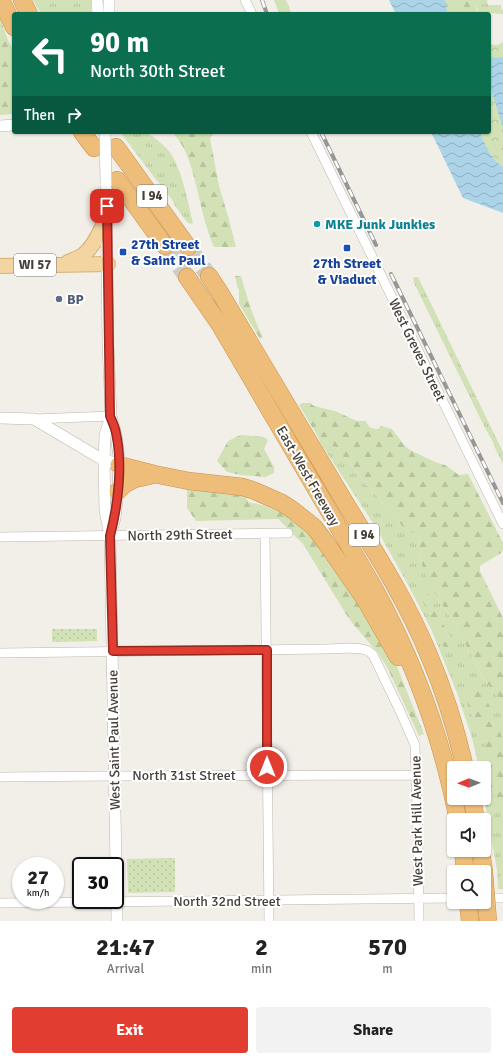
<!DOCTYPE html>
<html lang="en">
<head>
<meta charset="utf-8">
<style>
	:root { --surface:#fff; --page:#f2f2f2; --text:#222; --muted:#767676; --accent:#e13e31 }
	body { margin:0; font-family:Signika,sans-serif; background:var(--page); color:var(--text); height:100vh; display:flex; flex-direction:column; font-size:15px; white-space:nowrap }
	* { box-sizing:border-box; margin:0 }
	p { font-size:13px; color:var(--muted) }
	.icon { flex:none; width:22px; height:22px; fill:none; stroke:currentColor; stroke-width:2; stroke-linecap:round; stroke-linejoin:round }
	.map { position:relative; height:921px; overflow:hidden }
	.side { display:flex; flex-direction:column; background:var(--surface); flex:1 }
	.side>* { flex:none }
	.guide { position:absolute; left:12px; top:12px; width:479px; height:122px; border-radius:4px; box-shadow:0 1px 3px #0004; background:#0b6e4f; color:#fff; overflow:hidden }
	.needle { width:26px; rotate:269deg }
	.tools { position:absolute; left:447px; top:761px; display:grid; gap:8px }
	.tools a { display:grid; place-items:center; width:44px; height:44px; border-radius:4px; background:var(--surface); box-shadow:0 1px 3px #0004; font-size:20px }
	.speed { position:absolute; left:12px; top:857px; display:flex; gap:8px; font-size:20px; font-weight:700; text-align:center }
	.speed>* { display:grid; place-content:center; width:52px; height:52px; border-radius:50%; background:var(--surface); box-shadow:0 1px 3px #0004; line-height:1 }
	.speed small { font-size:10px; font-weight:400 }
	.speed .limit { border:2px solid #111; border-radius:6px; background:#fff; color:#111 }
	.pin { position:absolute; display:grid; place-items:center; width:34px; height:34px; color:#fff; margin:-17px; border-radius:8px; box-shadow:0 2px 6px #0006 }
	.me { position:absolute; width:44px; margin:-22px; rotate:0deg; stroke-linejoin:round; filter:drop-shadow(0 0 3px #0008) }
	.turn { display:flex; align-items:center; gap:14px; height:84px; padding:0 12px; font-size:18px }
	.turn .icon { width:52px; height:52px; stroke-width:2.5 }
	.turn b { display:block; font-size:28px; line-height:34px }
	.then { display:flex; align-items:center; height:38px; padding:0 12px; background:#0003; gap:8px; font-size:15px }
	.eta { display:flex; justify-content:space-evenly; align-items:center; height:68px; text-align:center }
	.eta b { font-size:24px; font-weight:800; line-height:28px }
	.button { display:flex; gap:8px; margin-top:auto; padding:8px 12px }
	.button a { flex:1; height:46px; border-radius:4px; background:var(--accent); color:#fff; font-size:16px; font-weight:800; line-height:46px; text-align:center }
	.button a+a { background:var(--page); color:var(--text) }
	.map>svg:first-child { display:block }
	.grass { fill:url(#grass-tufts) }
	.forest { fill:url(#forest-firs) }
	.park { fill:url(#park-crowns) }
	.garden { fill:url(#garden-dots) }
	.water { fill:url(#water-waves) }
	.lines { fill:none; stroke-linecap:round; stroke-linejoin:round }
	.motorway-tunnel { stroke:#cfccc6; stroke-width:17; stroke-dasharray:17 8; stroke-linecap:butt }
	.minor-casing { stroke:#bdb6ac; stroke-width:10 }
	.tertiary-casing { stroke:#bdb6ac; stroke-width:12 }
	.primary-casing { stroke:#d6b173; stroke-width:16 }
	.motorway-casing { stroke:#cb924a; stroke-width:18 }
	.minor { stroke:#fff; stroke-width:9 }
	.tertiary { stroke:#fff; stroke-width:11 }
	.primary { stroke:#f3d5a1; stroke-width:14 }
	.motorway { stroke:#edbd79; stroke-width:17 }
	.rail-casing { stroke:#979797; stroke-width:4 }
	.rail { stroke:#fff; stroke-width:2.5; stroke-dasharray:8; stroke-linecap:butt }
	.tertiary-bridge-casing { stroke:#bdb6ac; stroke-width:12; stroke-linecap:butt }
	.motorway-bridge-casing { stroke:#cb924a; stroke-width:18; stroke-linecap:butt }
	.tertiary-bridge { stroke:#fff; stroke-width:11 }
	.motorway-bridge { stroke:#edbd79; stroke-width:17 }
	.route-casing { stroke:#922820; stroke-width:10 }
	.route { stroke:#e13e31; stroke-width:7 }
	.culture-dot { fill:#0f9aa8; stroke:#fff; stroke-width:1.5 }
	.transit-dot { fill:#1a4fb4; stroke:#fff; stroke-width:1.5 }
	.service-dot { fill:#5c6f8a; stroke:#fff; stroke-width:1.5 }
	.labels { text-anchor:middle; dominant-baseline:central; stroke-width:4; stroke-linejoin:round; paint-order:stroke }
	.shield { fill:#fff; stroke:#7d7974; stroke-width:1 }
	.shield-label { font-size:13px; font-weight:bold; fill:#453f38 }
	.culture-label { font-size:14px; font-weight:bold; fill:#0d838f; stroke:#fff; text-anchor:start }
	.transit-label { font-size:14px; font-weight:bold; fill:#164399; stroke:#fff; text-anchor:start }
	.service-label { font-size:14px; font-weight:bold; fill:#4e5e75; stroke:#fff; text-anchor:start }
	.street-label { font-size:14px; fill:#453f38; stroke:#fff }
</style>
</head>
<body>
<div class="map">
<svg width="503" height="921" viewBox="0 0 503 921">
	<defs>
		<pattern id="grass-tufts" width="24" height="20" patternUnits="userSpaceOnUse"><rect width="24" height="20" fill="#d2e2b6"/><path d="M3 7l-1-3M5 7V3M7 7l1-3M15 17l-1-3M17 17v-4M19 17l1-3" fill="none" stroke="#b6c39d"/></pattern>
		<pattern id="forest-firs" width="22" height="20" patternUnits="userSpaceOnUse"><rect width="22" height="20" fill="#d2e2b6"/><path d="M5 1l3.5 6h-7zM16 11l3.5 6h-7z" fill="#b6c39d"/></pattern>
		<pattern id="park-crowns" width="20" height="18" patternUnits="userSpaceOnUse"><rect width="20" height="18" fill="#d2e2b6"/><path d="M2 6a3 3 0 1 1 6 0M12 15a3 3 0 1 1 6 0" fill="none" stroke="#b6c39d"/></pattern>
		<pattern id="garden-dots" width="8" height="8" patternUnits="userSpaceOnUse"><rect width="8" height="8" fill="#d2e2b6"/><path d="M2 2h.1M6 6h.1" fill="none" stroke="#b6c39d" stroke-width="1.8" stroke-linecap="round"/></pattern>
		<pattern id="water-waves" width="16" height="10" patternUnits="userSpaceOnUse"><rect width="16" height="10" fill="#acd4e8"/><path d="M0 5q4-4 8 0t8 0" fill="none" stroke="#8eadbd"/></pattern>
	</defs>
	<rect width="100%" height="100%" fill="#f2efe9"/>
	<path class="grass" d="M33,0H91V14H41Z
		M472,0H487L488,5H501V9L503,10V14L491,13L478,14V10Z
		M120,132C127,132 135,131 142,132C153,134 168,148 173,157C183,175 188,203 193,223L190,224L187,222L173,203L174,202L154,177Z
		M415,277H418L419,279L503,452V464L494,446V444L485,428L414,283L413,278Z
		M318,437L335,447L353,467L365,483L377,496L403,527L419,537L421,560L437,597L455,624L483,678L501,701L503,705V889H498L497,870L484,798V768H479L472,738L457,693L431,629L407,583L375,526L321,444Z"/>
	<path class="forest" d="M274,0H286L292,14H279Z
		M445,0H472L475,4L478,14H448Z
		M0,18L8,40L14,51V114L0,115Z
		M172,132H214L210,138L219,186L228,216L236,247H214C205,227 201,205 196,185C191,165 186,146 172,132Z
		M235,276H241C247,297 253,318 263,337L260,339L239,304V290L237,286Z
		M302,403H310L314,406L335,411L357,421H366L367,424L371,428L378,429L381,426L392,429L404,445L410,450L435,462L445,465L459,475L468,474L503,543V550L501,553L480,566V571L503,618V705L501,701L483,678L455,624L437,597L426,578L421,560L419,537L403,527L377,496L365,483L353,467L335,447L318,437L299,405Z
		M240,435L264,437L268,440L264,449L274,467V473L265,477L241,475L227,472L217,461L228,441Z
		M187,489L219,492L246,496L248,502L262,505L290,516L312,532L333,560L396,664L424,734L419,736L388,669L378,653L353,624L346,614L303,544L278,519L196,521L187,508Z
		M420,587L430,598L437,614L453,641L456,648V652C452,652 449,652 447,650C436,639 431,620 425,606C422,600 419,596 417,589Z
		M474,686L479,688L492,710L503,741V803L497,800L491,790L488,767L485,740L477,729L468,706L466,693Z"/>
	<path class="park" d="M503,42V167C491,159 485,145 480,132H489V44L497,45Z"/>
	<path class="garden" d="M52,629H97V641L52,642Z
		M175,858V892L128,893L127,859Z"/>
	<path class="water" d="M389,0H445L448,14H396Z
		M503,57V128L489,83V58Z
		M431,132H480C485,145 491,159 503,167V213L463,198Z"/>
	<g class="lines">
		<path class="motorway-tunnel" d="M165,246L187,277
			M188,247L209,276"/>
		<g class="minor-casing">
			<path id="minor" d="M245,0L252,14
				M311,132L503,524
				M34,419L111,416
				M265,534L269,921
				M0,537L288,533
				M0,653L327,649C338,649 359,646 368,651C370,652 372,654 373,655L400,711L415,745L418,838L419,921
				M0,777L115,776L416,775
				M484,898H503
				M0,903L454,898"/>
		</g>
		<g class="tertiary-casing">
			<path id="tertiary" d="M97,0L98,14
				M109,0V14
				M0,126L14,125
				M106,184L108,343L111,416L116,434L119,457L118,491L115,518L111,532
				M111,416L105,435L104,460L105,510L110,536L117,921
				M0,418L34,419L98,457L111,462"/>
		</g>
		<g class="primary-casing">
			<path id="primary" d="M68,262C73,260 78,258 83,255C95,246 100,230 107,218
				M0,266L108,264"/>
		</g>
		<g class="motorway-casing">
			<path id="motorway" d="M1,0L14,27
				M22,0L29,14
				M82,132L94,148
				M116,147L188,247
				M117,180L165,246
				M209,276L219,291C260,360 302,429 343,499C373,549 406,599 428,653C444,690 456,729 465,768
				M187,277L220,325L374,588C414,661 442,738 458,820
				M119,465L154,474L189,481L243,487L255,491L282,503L294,511L314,527L326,543L366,601L398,657
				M118,491L125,484L135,479L153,475
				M472,798L476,820
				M463,850L465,872
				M481,850L484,872
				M468,902L470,921"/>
		</g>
		<use href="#minor" class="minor"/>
		<use href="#tertiary" class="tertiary"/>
		<use href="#primary" class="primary"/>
		<use href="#motorway" class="motorway"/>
		<g class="rail-casing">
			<path id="rail" d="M262,0L267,14
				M321,132L376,245
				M391,274L503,503"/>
		</g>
		<use href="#rail" class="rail"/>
		<g class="tertiary-bridge-casing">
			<path id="tertiary-bridge" d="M105,132L106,184"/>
		</g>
		<g class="motorway-bridge-casing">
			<path id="motorway-bridge" d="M484,872L488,921"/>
		</g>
		<use href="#tertiary-bridge" class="tertiary-bridge"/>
		<use href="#motorway-bridge" class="motorway-bridge"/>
	</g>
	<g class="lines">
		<g class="route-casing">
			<path id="route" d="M107,206L110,416C112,421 115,427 116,433C123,465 118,505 110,536L113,651L267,650V767"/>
		</g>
		<use href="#route" class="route"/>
	</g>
	<circle class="culture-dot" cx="317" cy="224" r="4"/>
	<g class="transit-dot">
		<rect x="343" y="244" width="8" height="8" rx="2"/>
		<rect x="119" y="248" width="8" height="8" rx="2"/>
	</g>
	<circle class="service-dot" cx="59" cy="299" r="4"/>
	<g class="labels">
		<g class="shield">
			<rect x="137" y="185" width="30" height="22" rx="3"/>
			<rect x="14" y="254" width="42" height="22" rx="3"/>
			<rect x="349" y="524" width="30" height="22" rx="3"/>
		</g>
		<g class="shield-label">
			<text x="152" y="196">I 94</text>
			<text x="35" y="265">WI 57</text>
			<text x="364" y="535">I 94</text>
		</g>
		<g class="culture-label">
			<text x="325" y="224">MKE Junk Junkies</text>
		</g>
		<g class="transit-label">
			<text x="131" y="244">27th Street<tspan x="131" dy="16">&amp; Saint Paul</tspan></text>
			<text x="347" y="263" text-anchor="middle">27th Street<tspan x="347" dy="16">&amp; Viaduct</tspan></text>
		</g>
		<g class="service-label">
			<text x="67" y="299">BP</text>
		</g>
		<g class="street-label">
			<text transform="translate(417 350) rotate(64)">West Greves Street</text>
			<text transform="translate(308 476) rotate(60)">East-West Freeway</text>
			<text transform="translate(180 535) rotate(-1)">North 29th Street</text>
			<text transform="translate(114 740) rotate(-91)">West Saint Paul Avenue</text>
			<text x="184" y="775">North 31st Street</text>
			<text transform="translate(417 821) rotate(-91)">West Park Hill Avenue</text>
			<text x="227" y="901">North 32nd Street</text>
		</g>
	</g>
</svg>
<div class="tools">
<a><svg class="needle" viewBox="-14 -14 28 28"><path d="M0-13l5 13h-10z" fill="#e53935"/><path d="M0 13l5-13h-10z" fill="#767676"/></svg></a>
<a><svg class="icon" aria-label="sound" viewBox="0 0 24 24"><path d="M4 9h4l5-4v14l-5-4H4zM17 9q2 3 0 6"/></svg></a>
<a><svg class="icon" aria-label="search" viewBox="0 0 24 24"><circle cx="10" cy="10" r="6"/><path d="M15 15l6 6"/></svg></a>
</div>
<div class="speed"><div>27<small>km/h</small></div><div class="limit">30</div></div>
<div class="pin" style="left:107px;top:206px;background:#d93025"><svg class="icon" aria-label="arrive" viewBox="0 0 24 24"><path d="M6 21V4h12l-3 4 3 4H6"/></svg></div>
<svg class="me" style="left:267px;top:767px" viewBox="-20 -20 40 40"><circle r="17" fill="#e13e31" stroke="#fff" stroke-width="3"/><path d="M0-11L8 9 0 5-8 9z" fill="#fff"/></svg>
<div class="guide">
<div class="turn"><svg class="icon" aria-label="left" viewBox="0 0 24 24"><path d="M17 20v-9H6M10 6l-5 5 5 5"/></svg><div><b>90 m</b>North 30th Street</div></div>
<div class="then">Then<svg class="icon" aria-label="right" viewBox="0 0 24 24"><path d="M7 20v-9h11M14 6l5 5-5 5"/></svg></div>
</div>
</div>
<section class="side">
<div class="eta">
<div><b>21:47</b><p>Arrival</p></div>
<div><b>2</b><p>min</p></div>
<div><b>570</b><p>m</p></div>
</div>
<div class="button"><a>Exit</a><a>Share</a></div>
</section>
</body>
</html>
